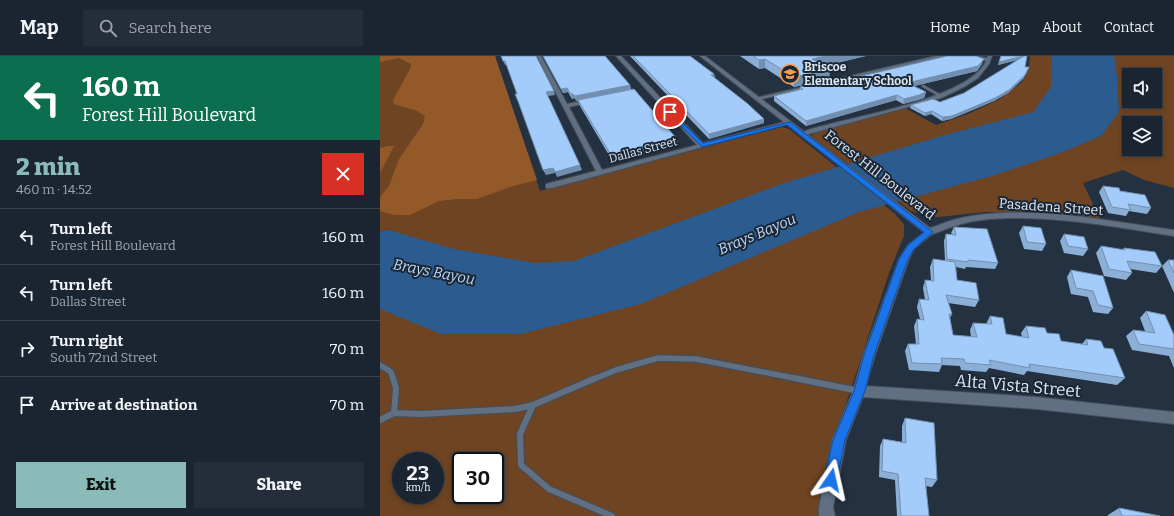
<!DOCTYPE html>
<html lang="en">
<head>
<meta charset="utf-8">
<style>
	:root { --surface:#1b2531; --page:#242d39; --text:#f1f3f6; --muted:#a0a5ab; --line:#39424d; --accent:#8bbbb9 }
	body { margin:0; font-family:Bitter,serif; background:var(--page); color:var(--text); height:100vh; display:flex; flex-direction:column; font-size:15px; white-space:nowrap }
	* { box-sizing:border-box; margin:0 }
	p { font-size:13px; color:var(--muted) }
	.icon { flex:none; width:22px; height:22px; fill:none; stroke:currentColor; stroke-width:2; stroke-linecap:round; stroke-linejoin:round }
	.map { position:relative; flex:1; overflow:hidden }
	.drawer { display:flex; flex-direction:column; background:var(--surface); width:380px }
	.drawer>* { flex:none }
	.guide { background:#0b6e4f; color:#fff; overflow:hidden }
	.controls { position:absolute; left:742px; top:12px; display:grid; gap:8px }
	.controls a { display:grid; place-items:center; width:40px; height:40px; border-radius:0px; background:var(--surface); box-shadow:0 2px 6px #0003,0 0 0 1px var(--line); font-size:20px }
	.speed { position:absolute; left:12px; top:396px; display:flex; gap:8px; font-size:20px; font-weight:700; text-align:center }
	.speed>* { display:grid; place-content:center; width:52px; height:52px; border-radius:50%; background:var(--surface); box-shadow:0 2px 6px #0003,0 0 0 1px var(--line); line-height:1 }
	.speed small { font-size:10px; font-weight:400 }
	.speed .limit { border:2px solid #111; border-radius:6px; background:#fff; color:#111 }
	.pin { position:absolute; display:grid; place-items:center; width:34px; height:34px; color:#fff; margin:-17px; border:2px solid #fff; border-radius:50%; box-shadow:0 1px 4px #0007 }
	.me { position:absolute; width:44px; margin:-22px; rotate:11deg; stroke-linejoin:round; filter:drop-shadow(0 0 3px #0008) }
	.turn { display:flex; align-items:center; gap:14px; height:84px; padding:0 16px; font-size:18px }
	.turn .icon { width:52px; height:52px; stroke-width:2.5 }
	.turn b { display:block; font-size:28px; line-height:34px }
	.round { display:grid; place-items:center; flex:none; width:42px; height:42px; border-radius:0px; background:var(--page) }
	.head { display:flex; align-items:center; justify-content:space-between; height:68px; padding:0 16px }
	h1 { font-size:24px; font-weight:800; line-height:30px; color:var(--accent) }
	.cta { display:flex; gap:8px; margin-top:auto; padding:8px 16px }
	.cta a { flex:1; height:46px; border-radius:0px; background:var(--accent); color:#111; font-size:16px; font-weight:800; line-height:46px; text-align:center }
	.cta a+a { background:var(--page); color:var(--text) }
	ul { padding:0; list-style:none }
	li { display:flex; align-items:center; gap:12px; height:56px; padding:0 16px; border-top:1px solid var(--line) }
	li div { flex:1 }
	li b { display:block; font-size:15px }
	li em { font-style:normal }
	header { display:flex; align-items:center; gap:24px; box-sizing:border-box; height:56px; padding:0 20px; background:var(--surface); border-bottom:1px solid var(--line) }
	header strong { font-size:19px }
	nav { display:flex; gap:22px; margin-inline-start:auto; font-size:14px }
	.search { width:280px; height:36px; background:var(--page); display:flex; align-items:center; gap:10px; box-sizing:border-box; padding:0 14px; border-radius:0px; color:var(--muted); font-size:15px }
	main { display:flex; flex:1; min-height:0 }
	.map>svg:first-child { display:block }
	.green { fill:#6e4422; fill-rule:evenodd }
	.forest { fill:#945928 }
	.water { fill:#2b5b8f }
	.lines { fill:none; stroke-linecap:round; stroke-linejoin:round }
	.service-far2-casing { stroke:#424e5b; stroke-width:3.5 }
	.service-far1-casing { stroke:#424e5b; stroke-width:8 }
	.service-casing { stroke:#424e5b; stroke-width:8 }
	.minor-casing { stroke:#424e5b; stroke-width:2 }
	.tertiary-casing { stroke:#424e5b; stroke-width:2 }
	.service-far2 { stroke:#606f81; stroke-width:2.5 }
	.service-far1 { stroke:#606f81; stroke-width:5.5 }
	.service { stroke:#606f81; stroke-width:6 }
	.minor { fill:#606f81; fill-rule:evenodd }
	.tertiary { fill:#606f81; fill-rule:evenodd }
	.wall { fill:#8cafd8 }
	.shaded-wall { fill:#728fb0 }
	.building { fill:#a3ccfb; stroke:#728fb0 }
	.route { fill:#1a73e8; stroke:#114b97 }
	.labels { text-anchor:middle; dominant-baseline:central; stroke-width:4; stroke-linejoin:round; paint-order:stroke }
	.far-poi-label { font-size:12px; font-weight:bold; fill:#dde5f0; stroke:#1a2736; text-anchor:start }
	.far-street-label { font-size:12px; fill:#dde5f0; stroke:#1a2736 }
	.street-label { font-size:14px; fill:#dde5f0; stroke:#1a2736 }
	.water-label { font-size:15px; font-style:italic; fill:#bbd5f4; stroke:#1a2736 }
	.near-street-label { font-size:17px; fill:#dde5f0; stroke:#1a2736 }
</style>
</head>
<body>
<header>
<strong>Map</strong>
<div class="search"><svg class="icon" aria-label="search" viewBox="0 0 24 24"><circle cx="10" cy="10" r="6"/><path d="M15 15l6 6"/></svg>Search here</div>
<nav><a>Home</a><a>Map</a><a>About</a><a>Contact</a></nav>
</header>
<main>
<section class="drawer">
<div class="guide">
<div class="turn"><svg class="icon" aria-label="left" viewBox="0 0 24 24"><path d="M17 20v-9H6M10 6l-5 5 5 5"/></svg><div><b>160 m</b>Forest Hill Boulevard</div></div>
</div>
<div class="head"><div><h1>2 min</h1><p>460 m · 14:52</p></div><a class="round" style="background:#d93025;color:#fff"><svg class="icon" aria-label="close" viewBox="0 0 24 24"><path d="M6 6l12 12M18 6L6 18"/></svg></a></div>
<ul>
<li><svg class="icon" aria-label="left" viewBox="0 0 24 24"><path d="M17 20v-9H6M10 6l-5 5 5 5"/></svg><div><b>Turn left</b><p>Forest Hill Boulevard</p></div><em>160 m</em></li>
<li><svg class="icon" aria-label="left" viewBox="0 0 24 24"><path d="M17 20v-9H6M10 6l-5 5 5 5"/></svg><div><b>Turn left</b><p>Dallas Street</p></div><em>160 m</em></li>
<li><svg class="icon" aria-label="right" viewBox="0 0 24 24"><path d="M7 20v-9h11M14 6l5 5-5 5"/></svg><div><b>Turn right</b><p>South 72nd Street</p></div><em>70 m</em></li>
<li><svg class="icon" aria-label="arrive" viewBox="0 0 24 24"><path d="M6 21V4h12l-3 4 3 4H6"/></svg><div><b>Arrive at destination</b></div><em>70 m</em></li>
</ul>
<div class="cta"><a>Exit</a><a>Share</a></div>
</section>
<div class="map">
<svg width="794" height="460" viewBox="0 0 794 460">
	<rect width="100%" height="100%" fill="#243141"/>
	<path class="green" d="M0,0H115L160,135L402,71L409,73L514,157L524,168V180L509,217L462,360L449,409L440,460H0ZM21,405H55V439H21ZM81,405H115V439H81Z
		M650,0H794V132L764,124L743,114L703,127L721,165L631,156H605L559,161L546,160L531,155L431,80L433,78L444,74L525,52L556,69L588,58L620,43L643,25L649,11ZM749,19H775V45H749ZM749,67H775V93H749Z"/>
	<path class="forest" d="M0,0H115L157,124L130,131L97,143H77L59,145L30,159H14L0,155V141L9,130L19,103L43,68L45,60L37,55L14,48L13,44L30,13L31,8L19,2L0,6Z
		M8,90H14L0,117V92Z"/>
	<path class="water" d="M672,0H734L737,20L739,56L721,80L683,96L612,120L479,156L261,248L141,278H61L0,253V175L9,174L74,193L155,207L194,205L404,127L565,79L653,56L671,31Z"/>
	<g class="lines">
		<g class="service-far2-casing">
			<path id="service-far2" d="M543,30L561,40"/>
		</g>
		<g class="service-far1-casing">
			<path id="service-far1" d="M0,309L11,316L13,323
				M214,323L236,314L278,302L316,303L419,323"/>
		</g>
		<g class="service-casing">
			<path id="service" d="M13,322L16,332L14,357
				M414,322L479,335
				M153,349L140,378L141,409L169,433L232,460
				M0,364L14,357L41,358L135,353L153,349L216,322"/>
		</g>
		<g class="minor-casing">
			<path id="minor" d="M157,0H161L187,48L212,43L215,45L189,51L222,114L317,89L236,0H241L323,87L408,65L411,67L172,132H166V128L216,115Z
				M556,0H565L378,44L375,42Z
				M596,0L607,2L608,0H612L609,8L598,22L584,31L561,42L425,79L420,78C428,72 444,70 454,67C490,58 592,39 606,5Z
				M549,173L553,176L552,178L534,193L529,203L495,299L486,330L656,341L794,356V368L656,353L483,341L466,384L453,451L455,460H439V451L452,384L473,335L483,299L519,203L528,189Z"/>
		</g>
		<g class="tertiary-casing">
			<path id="tertiary" d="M320,0H325L550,172C558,170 565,166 573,164C640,146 726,165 794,174V180C742,172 689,162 636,162C612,162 588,164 566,173C560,175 552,180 546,178Z"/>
		</g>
		<use href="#service-far2" class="service-far2"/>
		<use href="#service-far1" class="service-far1"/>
		<use href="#service" class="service"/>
		<use href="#minor" class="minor"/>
		<use href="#tertiary" class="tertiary"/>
	</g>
	<path class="wall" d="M163,0H225L250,29L251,33L298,89L233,106L200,50L198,44L196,45L195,42L192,43L188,36L183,37Z
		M250,0H310L334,18L335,22L384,63V67L329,83Z
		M360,0H486L444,10L450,13L449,23L414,31L385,12L379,13Z
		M621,0H647L645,11L644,22L628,37L614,45L571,63L562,65L551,58L545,60L530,52L531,49L560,46L584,37L638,4L618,9Z
		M602,8L597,15L534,30L546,36L544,42L538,44L523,48L516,44L426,70L394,45V40L420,33V31L460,25Z
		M723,130L740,135L771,152L767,158L749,155L746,160L728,157L719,136Z
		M643,170L666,188L662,195L644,193L639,177Z
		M574,171L618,207L615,213L586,211L585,213L576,211L577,224L599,244L595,251L568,247L572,258L570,262L573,279L591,281L590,274L593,267L606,268L610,260L626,278L642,281L641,277L646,270L667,277L681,285L702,288L706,283L724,292L745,322L737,329L647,315L644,319L609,312L606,316L581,314L580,310L562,309L559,316L529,314L525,295L528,288H536L534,270L537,263H540L537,251L539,243L545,244L543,232L545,224L551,225L550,211L553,203L565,205L564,185L566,178H572L571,177Z
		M684,178L708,193L703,200L684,197L680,185Z
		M721,190L742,194L744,192L782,210L776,217L750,213L752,217L746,224L724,220L716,197Z
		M788,204H794V237L782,210Z
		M691,214L733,252L728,258L713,256L708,241L691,238L687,221Z
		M766,255L794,279V312L789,300L752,294L746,280L753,274L765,275L760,262Z
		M525,362L557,424L552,431L545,430L549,460H517L515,424L499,421L500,390L503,383L522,386V370Z
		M739,452L780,460H728V459Z"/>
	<path class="shaded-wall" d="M446,0H486L431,13L432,3Z
		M643,0H645L644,2L618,9L619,6Z
		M385,3V12L379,13V4Z
		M604,3L602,8L597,15L526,32L527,27Z
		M123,5H125L127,9H125Z
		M649,11L644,22L628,37L614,45L571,63L562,65L563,61Z
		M450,13L449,23L414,31V21Z
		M334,18L335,23L331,19Z
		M250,29L251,33L196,45L195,40Z
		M187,32L188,36L183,37L181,33Z
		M174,35L175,39L168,40L166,36Z
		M546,36L544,42L523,48L524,43Z
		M191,38H193L195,42L192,43Z
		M517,39L516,44L426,70V65Z
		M552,55L551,58L545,60V57Z
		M384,63V67L329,83V78Z
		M297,83L298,89L233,106L231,99Z
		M200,109L202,114L177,121L175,116Z
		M173,112L175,117L166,119L163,114Z"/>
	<path class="building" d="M121,0H156L174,35L166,36L200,109L175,116L173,112L163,114L138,45L135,38H137L125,5H123Z
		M163,0H225L250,29L195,40L193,38H191L187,32L181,33Z
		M253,0H310L334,18L331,19L368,48L384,63L329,78Z
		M373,0H446L432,3L450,13L414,21L385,3L379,4Z
		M567,0H596L604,3L598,10L527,27L546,36L539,39L524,43L517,39L426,65L394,40L423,33L420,31L456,22L460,25Z
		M621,0H643L619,6Z
		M644,0H647L645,11H649L645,19L629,34L615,42L572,60L563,61L552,55L545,57L531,49L553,43L560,46L584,37Z
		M254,33L297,83L231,99L198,44Z
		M723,130L739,132L740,135L765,139L771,152L748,148L751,154L732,151Z
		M643,170L661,172L666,188L647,186Z
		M574,171L607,173L618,207L588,204V206L567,203L566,178L576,179Z
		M684,178L704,181L708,193L688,190Z
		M721,190L745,194L744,192L775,196L782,210L747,205L752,217L729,213Z
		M553,203L575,206L577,224L596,227L599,244L566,239L572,258H569L573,279L597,281L593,267L612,268L610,260L623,262L626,278L649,282L646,270L665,272L667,277L679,278L681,285L708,289L706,283L721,285L724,292L733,293L745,322L649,308L650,312L609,304L611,309L585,307L584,303L561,302L562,308L532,307L528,288H539L537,263L544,264L539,243L549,244L545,224L554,225Z
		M788,204H794V217Z
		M691,214L723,220L733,252L718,249L713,235L696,232Z
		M766,255L785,259L794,279V293L759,288L753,274L775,277Z
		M525,362L554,367L557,424L545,422L549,460H521L518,418L502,415L503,383L526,387Z
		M739,452L780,460H742Z"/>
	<path class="route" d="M288,55H291L323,87L410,66L553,176L534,193L528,203L494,299L485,335L465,384L456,429L451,431L446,429L444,424L453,384L474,335L484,299L519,203L528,189L544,176L407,69L322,91L288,57Z"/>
	<defs>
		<g id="school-ring" transform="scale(1)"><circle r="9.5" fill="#1a2736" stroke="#fb9e50" stroke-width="1.5"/><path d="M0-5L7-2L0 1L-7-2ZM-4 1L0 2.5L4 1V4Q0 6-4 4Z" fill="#fb9e50"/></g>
	</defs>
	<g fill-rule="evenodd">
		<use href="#school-ring" x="410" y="18"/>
	</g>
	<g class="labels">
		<g class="far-poi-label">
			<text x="424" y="11">Briscoe<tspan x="424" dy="14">Elementary School</tspan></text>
		</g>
		<g class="far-street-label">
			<text transform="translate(263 94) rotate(-15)">Dallas Street</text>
		</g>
		<g class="street-label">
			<text transform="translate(500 119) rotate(38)">Forest Hill Boulevard</text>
			<text transform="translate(671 151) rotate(4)">Pasadena Street</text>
		</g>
		<g class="water-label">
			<text transform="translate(377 178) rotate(-23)">Brays Bayou</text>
			<text transform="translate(54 216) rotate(11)">Brays Bayou</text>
		</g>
		<g class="near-street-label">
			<text transform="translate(638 330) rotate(5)">Alta Vista Street</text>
		</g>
	</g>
</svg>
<div class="controls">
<a><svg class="icon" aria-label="sound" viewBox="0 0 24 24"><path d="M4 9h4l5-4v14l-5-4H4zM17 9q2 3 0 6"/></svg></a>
<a><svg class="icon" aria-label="layers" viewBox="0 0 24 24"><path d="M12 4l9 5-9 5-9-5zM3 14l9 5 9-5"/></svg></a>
</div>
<div class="speed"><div>23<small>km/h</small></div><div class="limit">30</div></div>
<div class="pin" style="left:290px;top:56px;background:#d93025"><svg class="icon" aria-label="arrive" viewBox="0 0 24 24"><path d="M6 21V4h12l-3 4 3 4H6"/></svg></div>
<svg class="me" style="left:451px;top:424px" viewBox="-20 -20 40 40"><path d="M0-17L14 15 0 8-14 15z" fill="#1a73e8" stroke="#fff" stroke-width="4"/></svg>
</div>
</main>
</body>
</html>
